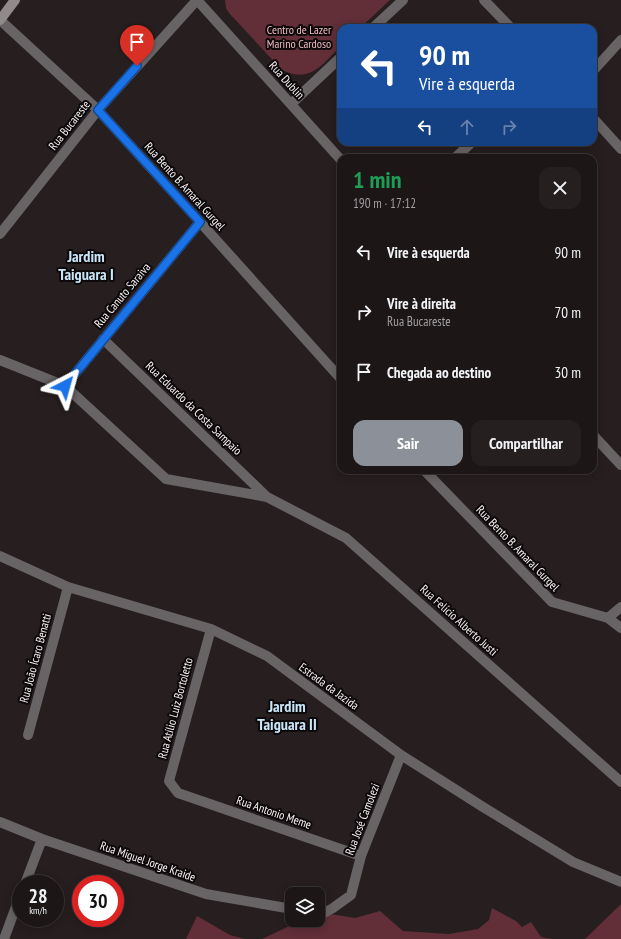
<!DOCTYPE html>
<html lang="pt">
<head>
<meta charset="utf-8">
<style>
	:root { --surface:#1c1617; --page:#251f20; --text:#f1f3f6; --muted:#a09fa1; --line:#3a3536; --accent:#8c9099 }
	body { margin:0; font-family:"PT Sans Narrow",sans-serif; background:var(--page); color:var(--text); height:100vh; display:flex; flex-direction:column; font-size:15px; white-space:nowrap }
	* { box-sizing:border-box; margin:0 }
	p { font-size:13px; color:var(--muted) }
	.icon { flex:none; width:22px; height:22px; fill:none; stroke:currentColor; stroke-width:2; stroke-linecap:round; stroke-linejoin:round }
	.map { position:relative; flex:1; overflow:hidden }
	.side { position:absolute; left:337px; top:154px; width:260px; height:320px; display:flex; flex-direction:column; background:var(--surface); border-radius:12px; box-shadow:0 2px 10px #0003,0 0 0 1px var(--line) }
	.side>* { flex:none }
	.guide { position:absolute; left:337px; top:24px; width:260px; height:122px; border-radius:12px; box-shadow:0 2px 10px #0003,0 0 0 1px var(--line); background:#1a4fa0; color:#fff; overflow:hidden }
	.fabs { position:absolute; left:285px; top:887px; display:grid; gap:8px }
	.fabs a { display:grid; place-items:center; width:40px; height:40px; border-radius:8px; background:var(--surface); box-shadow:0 2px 10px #0003,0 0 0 1px var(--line); font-size:20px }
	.speed { position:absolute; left:12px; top:875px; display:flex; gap:8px; font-size:20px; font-weight:700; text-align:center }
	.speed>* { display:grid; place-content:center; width:52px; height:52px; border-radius:50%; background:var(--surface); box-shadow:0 2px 10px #0003,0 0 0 1px var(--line); line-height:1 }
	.speed small { font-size:10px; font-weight:400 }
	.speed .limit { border:6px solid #d22; background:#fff; color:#111 }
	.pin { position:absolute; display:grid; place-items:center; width:34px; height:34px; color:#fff; margin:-41px -17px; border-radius:50% 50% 50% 0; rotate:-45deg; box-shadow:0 0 4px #0007 }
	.pin .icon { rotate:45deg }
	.me { position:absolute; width:44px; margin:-22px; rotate:39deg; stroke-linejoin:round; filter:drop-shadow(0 0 3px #0008) }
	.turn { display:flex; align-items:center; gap:14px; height:84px; padding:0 16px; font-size:18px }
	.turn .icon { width:52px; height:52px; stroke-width:2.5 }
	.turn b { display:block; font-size:28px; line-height:34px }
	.lanes { display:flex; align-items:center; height:38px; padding:0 16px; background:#0003; justify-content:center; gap:20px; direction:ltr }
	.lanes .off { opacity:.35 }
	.round { display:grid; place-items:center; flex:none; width:42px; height:42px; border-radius:12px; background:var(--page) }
	.overview { display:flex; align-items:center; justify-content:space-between; height:68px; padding:0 16px }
	h1 { font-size:24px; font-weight:600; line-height:30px; color:#1e9e55 }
	.action { display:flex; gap:8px; margin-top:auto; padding:8px 16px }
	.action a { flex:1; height:46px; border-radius:12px; background:var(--accent); color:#fff; font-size:16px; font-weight:600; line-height:46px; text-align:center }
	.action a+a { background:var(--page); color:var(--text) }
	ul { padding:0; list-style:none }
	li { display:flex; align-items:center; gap:12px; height:60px; padding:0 16px }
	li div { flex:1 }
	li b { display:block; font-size:15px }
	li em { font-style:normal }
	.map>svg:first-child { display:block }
	.green { fill:#622e38 }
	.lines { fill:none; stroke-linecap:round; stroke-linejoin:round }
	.street { stroke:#686364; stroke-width:10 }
	.secondary { stroke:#918a8a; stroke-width:10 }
	.route-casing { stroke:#114b97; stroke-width:10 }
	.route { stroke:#1a73e8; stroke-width:7 }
	.labels { text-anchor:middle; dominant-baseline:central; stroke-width:4; stroke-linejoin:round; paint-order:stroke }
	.park-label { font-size:12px; fill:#efbcc2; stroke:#0d090a }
	.street-label { font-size:12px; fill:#f8f2f3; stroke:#0d090a }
	.district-label { font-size:16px; font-weight:bold; fill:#c9e7f9; stroke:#0d090a }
</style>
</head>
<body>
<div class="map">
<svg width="621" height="939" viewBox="0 0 621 939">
	<rect width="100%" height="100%" fill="#261e1f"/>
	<path class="green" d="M225,0H390L360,28H341V46C322,64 311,84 282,70L229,13L226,8Z
		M621,904V939H585Z
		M492,908L516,921L522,927L531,922L541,937L552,939H262L302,920H318V912L355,918L380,911L403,931L449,934L478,929L489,920Z
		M197,916L230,935L245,939H186Z"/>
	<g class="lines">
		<path class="street" d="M197,0L341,160
			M484,0L511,28
			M0,20L98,110L200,222L341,379
			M373,28L403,0
			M593,71L621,40
			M291,104L341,57
			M593,118L621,149
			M455,158L472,142
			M0,234L98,110L197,0
			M103,339L267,497L346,538L621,782
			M0,360L65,386L166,479L267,497
			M65,386L200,222
			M593,435L621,465
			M424,470L552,602L608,618L621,628
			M0,556L68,587L211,629L267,656L401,755L483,807L573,862L621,882
			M608,618L621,607
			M211,629L169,781L178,793L361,856
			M28,735L68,587
			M0,822L42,839L206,894L292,909
			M25,884L42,839
			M318,913L326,912L333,908L351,895L361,856L401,755
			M4,939L21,893"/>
		<path class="secondary" d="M0,20L15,0"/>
	</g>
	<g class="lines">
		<g class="route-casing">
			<path id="route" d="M65,386L200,222L98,110L137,66"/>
		</g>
		<use href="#route" class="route"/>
	</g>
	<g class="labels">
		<g class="park-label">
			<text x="299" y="29">Centro de Lazer<tspan x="299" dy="14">Marino Cardoso</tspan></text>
		</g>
		<g class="street-label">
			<text transform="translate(287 80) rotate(48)">Rua Dublin</text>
			<text transform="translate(69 125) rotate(-52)">Rua Bucareste</text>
			<text transform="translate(185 186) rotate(48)">Rua Bento B. Amaral Gurgel</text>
			<text transform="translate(122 295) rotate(-50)">Rua Canuto Saraiva</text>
			<text transform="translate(194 408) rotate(44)">Rua Eduardo da Costa Sampaio</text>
			<text transform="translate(518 548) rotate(46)">Rua Bento B. Amaral Gurgel</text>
			<text transform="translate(459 620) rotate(42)">Rua Felício Alberto Justi</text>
			<text transform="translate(35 658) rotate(-75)">Rua João Ícaro Benatti</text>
			<text transform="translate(329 686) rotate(36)">Estrada da Jazida</text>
			<text transform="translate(175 708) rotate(-75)">Rua Atílio Luiz Bortoletto</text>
			<text transform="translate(274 812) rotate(19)">Rua Antonio Meme</text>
			<text transform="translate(362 819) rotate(-69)">Rua José Camolezi</text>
			<text transform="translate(148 861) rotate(19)">Rua Miguel Jorge Kraide</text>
		</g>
		<g class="district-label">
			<text x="86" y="256">Jardim<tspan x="86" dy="18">Taiguara I</tspan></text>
			<text x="287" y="706">Jardim<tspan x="287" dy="18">Taiguara II</tspan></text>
		</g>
	</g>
</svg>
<div class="fabs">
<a><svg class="icon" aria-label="layers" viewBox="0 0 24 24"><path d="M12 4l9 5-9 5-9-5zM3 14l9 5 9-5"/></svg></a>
</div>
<div class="speed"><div>28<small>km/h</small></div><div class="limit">30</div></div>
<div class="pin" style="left:137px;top:66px;background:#d93025"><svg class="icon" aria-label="arrive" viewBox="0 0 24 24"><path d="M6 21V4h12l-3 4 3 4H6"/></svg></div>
<svg class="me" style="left:65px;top:386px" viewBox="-20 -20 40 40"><path d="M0-17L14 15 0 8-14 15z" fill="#1a73e8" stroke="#fff" stroke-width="4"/></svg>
<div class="guide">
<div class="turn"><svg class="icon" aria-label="left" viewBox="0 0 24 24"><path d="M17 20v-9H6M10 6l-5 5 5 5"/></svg><div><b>90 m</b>Vire à esquerda</div></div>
<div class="lanes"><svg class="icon" aria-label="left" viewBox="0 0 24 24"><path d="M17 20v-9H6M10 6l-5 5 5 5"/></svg><svg class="icon off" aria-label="ahead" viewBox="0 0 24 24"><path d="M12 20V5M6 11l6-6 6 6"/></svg><svg class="icon off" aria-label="right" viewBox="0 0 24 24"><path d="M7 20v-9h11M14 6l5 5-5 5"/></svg></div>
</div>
<section class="side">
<div class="overview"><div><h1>1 min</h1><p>190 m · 17:12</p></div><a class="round"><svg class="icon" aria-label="close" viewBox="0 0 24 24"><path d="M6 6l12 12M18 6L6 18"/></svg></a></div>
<ul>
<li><svg class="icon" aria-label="left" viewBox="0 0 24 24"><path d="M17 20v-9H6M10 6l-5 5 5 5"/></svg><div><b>Vire à esquerda</b></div><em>90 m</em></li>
<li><svg class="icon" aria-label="right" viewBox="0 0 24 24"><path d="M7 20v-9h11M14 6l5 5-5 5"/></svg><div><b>Vire à direita</b><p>Rua Bucareste</p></div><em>70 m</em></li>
<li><svg class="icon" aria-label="arrive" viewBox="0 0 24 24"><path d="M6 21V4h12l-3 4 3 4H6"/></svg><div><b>Chegada ao destino</b></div><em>30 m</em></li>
</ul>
<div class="action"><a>Sair</a><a>Compartilhar</a></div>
</section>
</div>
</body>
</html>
